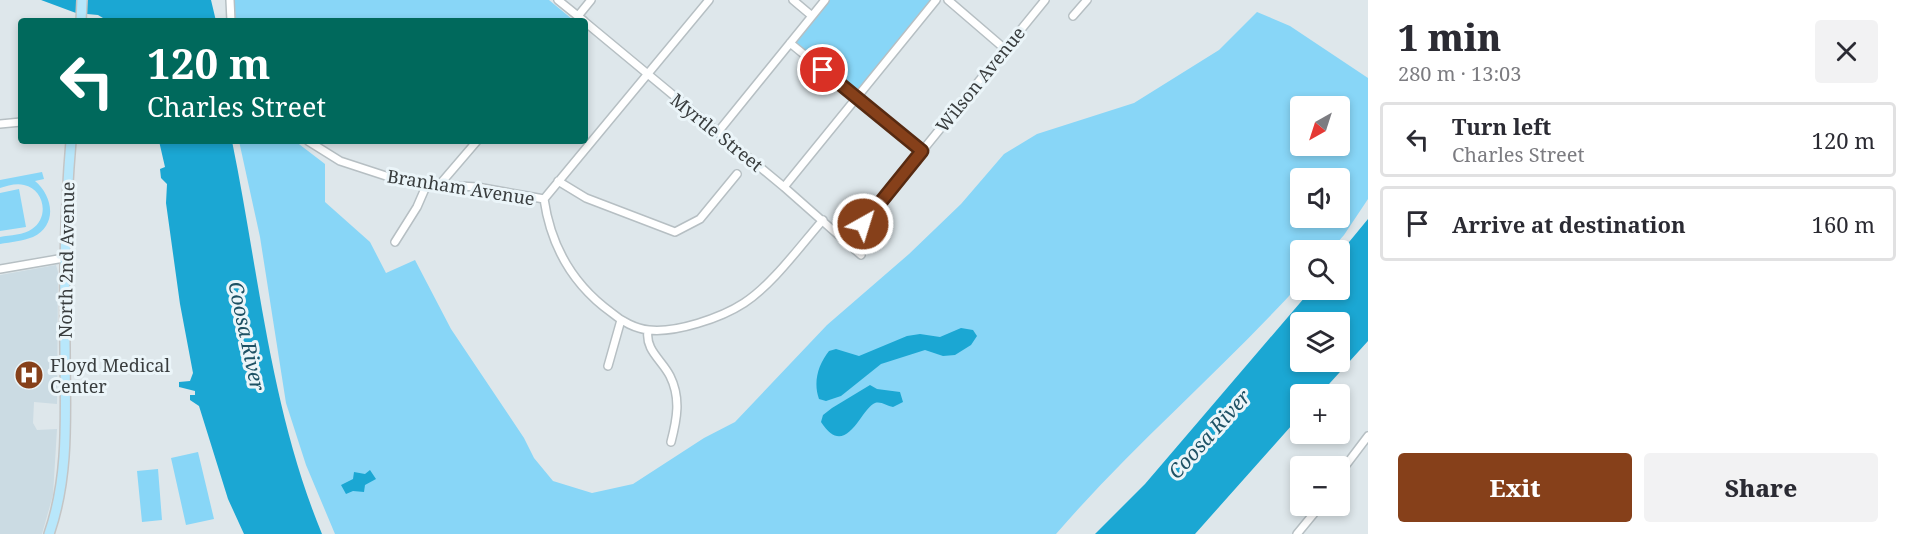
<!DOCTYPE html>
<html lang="en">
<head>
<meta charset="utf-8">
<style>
	:root { --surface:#fff; --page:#f2f2f3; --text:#2b2b33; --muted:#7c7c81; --line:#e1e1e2; --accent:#86401a }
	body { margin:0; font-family:"Noto Serif",serif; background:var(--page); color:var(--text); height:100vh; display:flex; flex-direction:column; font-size:22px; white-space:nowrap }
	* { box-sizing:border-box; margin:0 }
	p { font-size:20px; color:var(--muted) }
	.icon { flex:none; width:33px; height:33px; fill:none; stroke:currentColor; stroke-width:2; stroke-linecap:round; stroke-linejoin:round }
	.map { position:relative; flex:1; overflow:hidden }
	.drawer { display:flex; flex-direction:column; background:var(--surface); width:540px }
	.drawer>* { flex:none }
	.guide { position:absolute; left:18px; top:18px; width:570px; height:126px; border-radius:6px; box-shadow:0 3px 9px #0003; background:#00695c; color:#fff; overflow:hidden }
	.needle { width:39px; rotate:219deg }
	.tools { position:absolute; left:1290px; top:96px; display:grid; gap:12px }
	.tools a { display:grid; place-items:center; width:60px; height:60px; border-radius:6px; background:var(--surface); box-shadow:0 3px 9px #0003; font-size:30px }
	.pin { position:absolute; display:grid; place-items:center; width:51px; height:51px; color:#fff; margin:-26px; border:3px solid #fff; border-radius:50%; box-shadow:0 2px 6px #0007 }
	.me { position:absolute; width:66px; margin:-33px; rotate:39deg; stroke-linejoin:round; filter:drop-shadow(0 0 4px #0008) }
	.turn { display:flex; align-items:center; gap:21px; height:126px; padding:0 30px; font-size:27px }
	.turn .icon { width:78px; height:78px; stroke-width:2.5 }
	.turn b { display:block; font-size:42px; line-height:51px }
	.round { display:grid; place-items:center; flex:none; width:63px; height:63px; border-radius:6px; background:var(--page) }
	.headline { display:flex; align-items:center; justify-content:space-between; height:102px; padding:0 30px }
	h1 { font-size:36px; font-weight:800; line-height:45px }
	.button { display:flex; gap:12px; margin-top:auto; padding:12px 30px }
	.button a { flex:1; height:69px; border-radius:6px; background:var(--accent); color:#fff; font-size:24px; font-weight:800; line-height:69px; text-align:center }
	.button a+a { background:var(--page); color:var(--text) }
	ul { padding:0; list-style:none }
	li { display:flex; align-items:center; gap:18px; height:75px; margin:0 12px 9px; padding:0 18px; border:3px solid var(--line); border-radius:6px }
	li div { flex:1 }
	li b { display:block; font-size:22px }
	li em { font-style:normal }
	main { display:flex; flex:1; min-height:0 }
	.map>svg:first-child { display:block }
	.built { fill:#cbdbe3 }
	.green { fill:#88d6f7; fill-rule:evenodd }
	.water { fill:#1ba7d3; fill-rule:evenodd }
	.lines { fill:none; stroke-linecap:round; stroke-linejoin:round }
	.minor-casing { stroke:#b6bfc3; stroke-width:10 }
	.major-casing { stroke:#c4c5c5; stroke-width:12 }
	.minor { stroke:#fff; stroke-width:7 }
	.major { stroke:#b8e7fb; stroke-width:9 }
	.route-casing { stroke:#572a11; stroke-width:15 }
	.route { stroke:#86401a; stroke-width:10 }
	.labels { text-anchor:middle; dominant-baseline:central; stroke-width:6; stroke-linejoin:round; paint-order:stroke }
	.street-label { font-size:18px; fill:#393d3e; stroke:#ebf5f9 }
	.poi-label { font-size:18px; fill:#393d3e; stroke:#ebf5f9; text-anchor:start }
	.water-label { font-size:20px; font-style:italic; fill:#1e5164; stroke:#ebf5f9 }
</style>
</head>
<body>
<main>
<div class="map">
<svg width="1368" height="534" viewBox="0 0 1368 534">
	<rect width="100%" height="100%" fill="#dee7eb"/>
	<path class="built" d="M56,265L58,272L57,404L34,402L33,423L37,430L57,429L53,495L42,534H0V275Z"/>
	<path class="green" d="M234,0H549L572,19L236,21Z
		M825,0H936L856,97L790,43Z
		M1257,12L1290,26L1368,78V199L1344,235L1331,250H1300V284C1222,370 1132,446 1056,534H335L306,465L286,403L260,237L239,141H295L325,164V202L370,242L386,273L415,260L451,329L524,438L534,458L553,481L592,493L633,484L704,438L735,422L827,325L909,254L961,204L1004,154L1037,134L1134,103L1219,50ZM1300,106H1340V146H1300ZM1300,178H1340V218H1300Z
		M42,172L44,179L35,181C53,196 58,225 33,237C23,241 11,242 0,244V237C10,235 24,235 32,229C50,217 44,189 24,185C16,183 7,186 0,188V180Z
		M19,189L26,227L0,231V193Z
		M198,452L214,519L186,525L171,458Z
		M158,469L162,520L142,522L137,471Z"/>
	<path class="water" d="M41,0H211L216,21H108L98,15L76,13Z
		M159,141H232C259,273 270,408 322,534H244L228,499L199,406L190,400V395H195V391L179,387V382L190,381L193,373L180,304L166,203L167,184L161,178L160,169L165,167Z
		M1368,219V341L1320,394H1300V416L1195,534H1095L1145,484L1311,290H1340V253ZM1340,322V362H1300V322Z
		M961,328L973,330L977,336L971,345L955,355L943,356L925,350L881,364L841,396L826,401L819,399C813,382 818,365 829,351L836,349L859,356L907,336L920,334L940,337Z
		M870,385L877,389L900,392L903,402L893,407C887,406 881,401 875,403C861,408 846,461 821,422L823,415L832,408Z
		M370,470L376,479L365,485L364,492L353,491L346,494L341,485L353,479L354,472L365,474Z"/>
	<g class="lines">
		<g class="minor-casing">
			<path id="minor" d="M230,0L231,21
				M558,0L584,21
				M793,0L812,16
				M948,0L1005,49
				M578,16L591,0
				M1073,16L1087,0
				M585,22L784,187L861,255
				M790,43L922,151
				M0,124L21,122
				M718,132L825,0
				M308,141L340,161L389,177L427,184L477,187L544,199
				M558,181L586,198L675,232L700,219L737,174
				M441,183L477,141
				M784,187L936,0
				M544,199C551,247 573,285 612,313C621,321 636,329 649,330C676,333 721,318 744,303C773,284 800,246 823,220
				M544,199L709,0
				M395,242L417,207L427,184
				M848,242L1045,0
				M0,269L64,258
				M648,331C645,350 662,360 670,376C681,398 677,419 671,442
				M608,366L621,320
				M1340,473L1368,436
				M1297,534L1320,506"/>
		</g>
		<g class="major-casing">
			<path id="major" d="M81,21L82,0
				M49,534C70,474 65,410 65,348C64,278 65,210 71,141"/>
		</g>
		<use href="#minor" class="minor"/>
		<use href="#major" class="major"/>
	</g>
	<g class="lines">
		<g class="route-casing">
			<path id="route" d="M823,70L922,151L863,224"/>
		</g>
		<use href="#route" class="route"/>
	</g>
	<defs>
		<g id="hospital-disc" transform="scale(1.5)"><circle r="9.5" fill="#86401a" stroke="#ebf5f9"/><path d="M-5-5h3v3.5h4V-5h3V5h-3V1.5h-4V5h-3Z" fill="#fff"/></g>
	</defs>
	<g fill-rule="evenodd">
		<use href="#hospital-disc" x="29" y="375"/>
	</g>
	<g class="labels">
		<g class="street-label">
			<text transform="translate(980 79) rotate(-51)">Wilson Avenue</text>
			<text transform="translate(717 132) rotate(39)">Myrtle Street</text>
			<text transform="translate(461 187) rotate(9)">Branham Avenue</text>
			<text transform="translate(66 260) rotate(-89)">North 2nd Avenue</text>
		</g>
		<g class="poi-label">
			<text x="50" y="365">Floyd Medical<tspan x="50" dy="21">Center</tspan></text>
		</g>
		<g class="water-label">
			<text transform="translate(247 336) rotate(78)">Coosa River</text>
			<text transform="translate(1209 434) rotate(-48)">Coosa River</text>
		</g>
	</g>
</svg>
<div class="tools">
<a><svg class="needle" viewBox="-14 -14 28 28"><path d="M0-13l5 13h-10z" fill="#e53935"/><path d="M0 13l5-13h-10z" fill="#7c7c81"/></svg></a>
<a><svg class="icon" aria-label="sound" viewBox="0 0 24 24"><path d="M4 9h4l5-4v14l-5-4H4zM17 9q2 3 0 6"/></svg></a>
<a><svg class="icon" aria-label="search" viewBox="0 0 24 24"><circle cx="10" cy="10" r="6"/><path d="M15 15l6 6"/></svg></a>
<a><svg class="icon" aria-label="layers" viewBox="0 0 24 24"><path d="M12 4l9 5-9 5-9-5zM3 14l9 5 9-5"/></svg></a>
<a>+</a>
<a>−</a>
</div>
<div class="pin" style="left:823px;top:70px;background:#d93025"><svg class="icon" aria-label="arrive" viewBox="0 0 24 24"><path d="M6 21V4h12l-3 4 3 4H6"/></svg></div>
<svg class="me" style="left:863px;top:224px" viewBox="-20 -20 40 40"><circle r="17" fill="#86401a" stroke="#fff" stroke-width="3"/><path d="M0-11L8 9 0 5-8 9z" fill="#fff"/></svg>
<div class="guide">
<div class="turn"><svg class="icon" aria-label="left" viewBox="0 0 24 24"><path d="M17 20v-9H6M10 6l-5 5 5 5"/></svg><div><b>120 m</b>Charles Street</div></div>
</div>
</div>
<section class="drawer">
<div class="headline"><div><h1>1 min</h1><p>280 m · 13:03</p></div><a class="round"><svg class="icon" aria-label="close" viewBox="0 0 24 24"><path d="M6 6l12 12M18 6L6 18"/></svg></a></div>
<ul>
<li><svg class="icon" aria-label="left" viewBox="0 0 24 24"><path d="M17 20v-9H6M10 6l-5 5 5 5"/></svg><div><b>Turn left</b><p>Charles Street</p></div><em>120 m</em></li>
<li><svg class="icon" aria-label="arrive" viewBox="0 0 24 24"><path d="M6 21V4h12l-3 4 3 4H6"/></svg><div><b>Arrive at destination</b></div><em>160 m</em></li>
</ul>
<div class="button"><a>Exit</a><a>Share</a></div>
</section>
</main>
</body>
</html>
